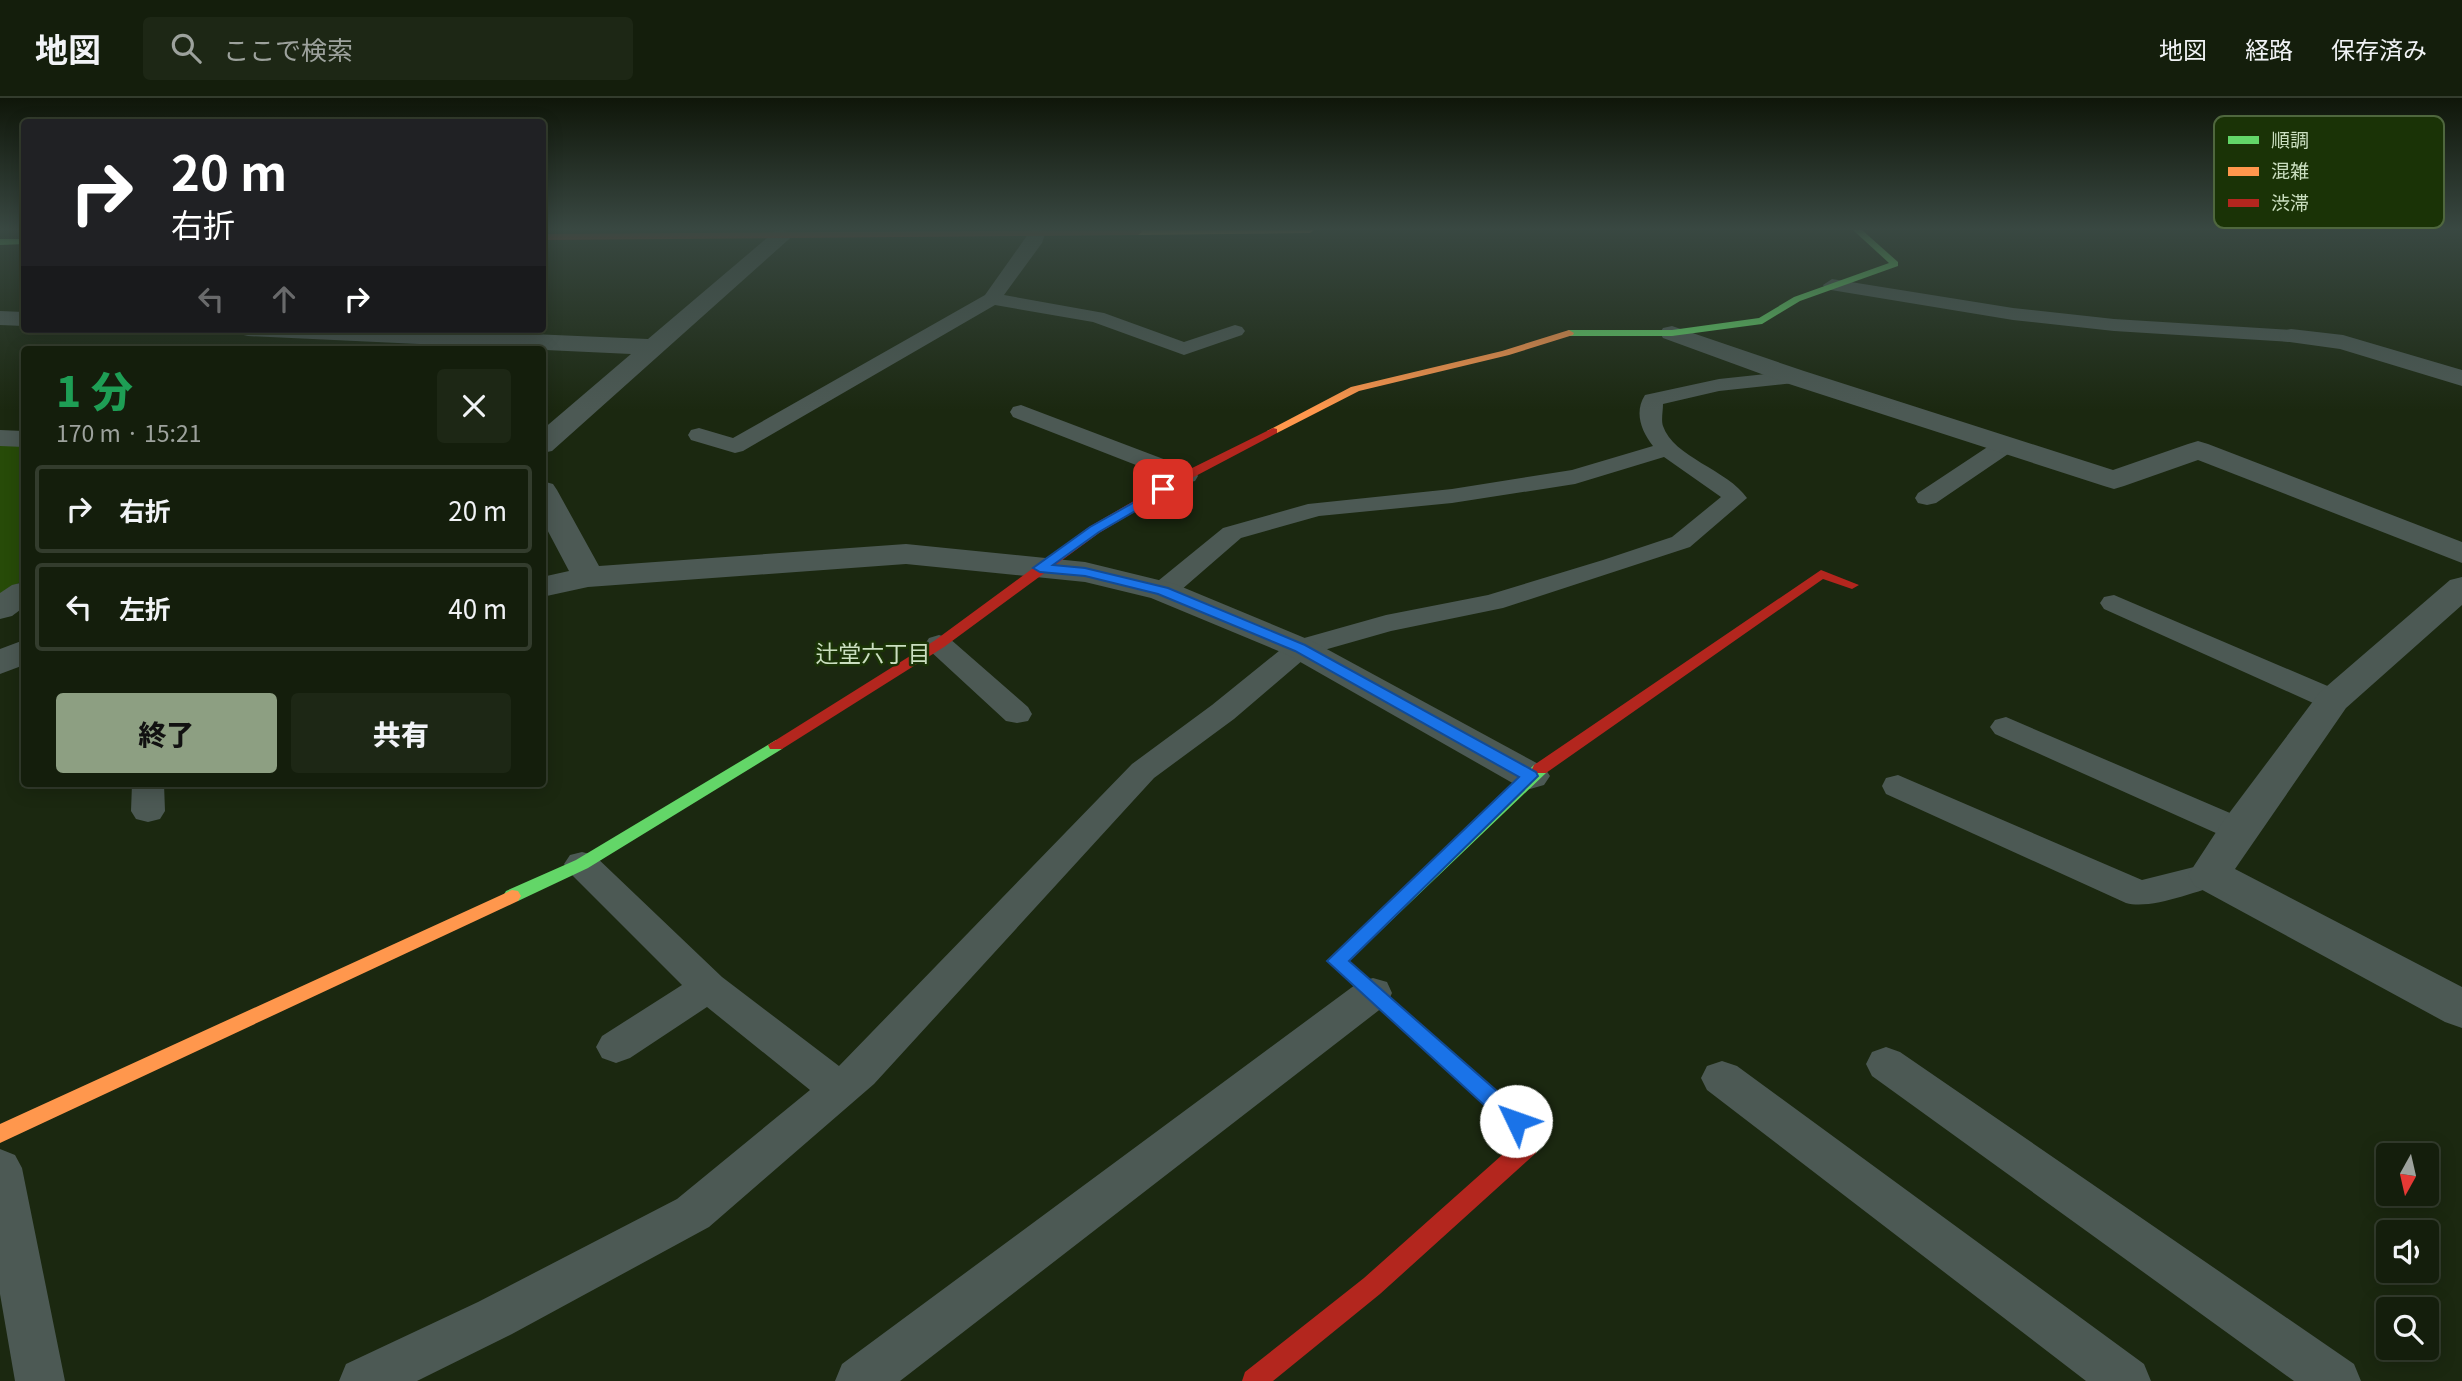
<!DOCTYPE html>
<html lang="ja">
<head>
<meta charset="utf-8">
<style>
	:root { --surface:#141e0c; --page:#1d2715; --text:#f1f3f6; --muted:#9da29d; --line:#333c2d; --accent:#8d9f82 }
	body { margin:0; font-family:Georgia,"Noto Sans JP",serif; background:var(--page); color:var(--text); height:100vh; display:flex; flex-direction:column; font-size:26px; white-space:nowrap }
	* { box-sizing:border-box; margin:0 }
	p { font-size:23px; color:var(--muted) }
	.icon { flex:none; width:38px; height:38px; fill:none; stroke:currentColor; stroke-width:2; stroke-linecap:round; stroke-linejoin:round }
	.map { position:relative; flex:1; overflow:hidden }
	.details { position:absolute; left:21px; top:248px; width:525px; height:441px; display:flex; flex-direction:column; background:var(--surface); border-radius:7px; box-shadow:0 4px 18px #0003,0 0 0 2px var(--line) }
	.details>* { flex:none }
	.guide { position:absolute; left:21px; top:21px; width:525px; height:214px; border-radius:7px; box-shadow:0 4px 18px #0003,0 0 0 2px var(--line); background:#202124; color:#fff; overflow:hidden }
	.needle { width:46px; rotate:188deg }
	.tools { position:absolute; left:2376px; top:1045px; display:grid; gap:14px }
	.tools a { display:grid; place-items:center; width:63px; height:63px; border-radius:7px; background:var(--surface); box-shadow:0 4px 18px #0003,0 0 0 2px var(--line); font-size:35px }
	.pin { position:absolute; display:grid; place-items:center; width:60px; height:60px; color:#fff; margin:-30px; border-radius:14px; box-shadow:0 4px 10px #0006 }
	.me { position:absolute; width:77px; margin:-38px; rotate:312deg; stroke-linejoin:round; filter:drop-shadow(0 0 5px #0008) }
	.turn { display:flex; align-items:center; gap:24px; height:147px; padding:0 35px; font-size:32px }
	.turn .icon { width:91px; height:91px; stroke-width:2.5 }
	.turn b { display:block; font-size:49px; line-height:60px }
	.lanes { display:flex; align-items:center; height:66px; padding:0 35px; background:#0003; justify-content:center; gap:35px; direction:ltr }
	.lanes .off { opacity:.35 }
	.round { display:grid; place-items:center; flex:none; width:74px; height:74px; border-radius:7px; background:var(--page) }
	.headline { display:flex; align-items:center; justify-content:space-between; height:119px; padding:0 35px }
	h1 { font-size:42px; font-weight:800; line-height:52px; color:#1e9e55 }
	.button { display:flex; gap:14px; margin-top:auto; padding:14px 35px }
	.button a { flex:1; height:80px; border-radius:7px; background:var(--accent); color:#111; font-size:28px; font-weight:800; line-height:80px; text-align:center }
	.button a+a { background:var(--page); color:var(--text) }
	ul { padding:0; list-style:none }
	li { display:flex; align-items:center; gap:21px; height:88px; margin:0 14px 10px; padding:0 21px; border:4px solid var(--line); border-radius:7px }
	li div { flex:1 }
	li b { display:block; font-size:26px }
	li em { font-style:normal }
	header { display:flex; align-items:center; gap:42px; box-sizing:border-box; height:98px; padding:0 35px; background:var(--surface); border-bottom:2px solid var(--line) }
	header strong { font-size:33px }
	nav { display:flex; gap:38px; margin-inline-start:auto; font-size:24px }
	.search { width:490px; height:63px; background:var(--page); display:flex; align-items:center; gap:18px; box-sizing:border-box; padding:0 24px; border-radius:7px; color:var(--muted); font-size:26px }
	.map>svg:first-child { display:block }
	.green { fill:#274b08 }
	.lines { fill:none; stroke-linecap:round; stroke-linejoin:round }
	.lane { fill:#4c5954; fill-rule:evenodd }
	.street { fill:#4c5954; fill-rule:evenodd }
	.fast { fill:#63d668; fill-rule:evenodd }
	.slow { fill:#ff974d; fill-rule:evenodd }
	.jam { fill:#b3261e; fill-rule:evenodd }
	.route { fill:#1a73e8; stroke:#114b97; stroke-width:2 }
	.labels { text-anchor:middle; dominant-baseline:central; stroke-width:5; stroke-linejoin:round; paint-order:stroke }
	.neighbourhood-label { font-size:23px; fill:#cbdfc0; stroke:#1a3306 }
	.key { fill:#1a3306; stroke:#4f673e; stroke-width:2 }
	.key-label { font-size:19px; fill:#cbdfc0 }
</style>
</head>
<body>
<header>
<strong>地図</strong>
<div class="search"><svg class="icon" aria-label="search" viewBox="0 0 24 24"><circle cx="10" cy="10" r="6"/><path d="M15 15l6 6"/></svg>ここで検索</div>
<nav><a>地図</a><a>経路</a><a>保存済み</a></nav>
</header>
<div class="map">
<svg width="2462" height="1283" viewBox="0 0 2462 1283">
	<rect width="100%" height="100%" fill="#1b2810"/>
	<path class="green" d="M0,346L24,347V481L0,498Z"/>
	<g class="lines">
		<path class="lane" d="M1031,132H1042L1045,136L1042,145L1004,197L1104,215L1184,244L1235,227L1242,229L1245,233L1242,237L1184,257L1093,224L995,207L743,353L735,355L691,342L688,337L691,332L699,330L733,340L985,197Z
			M1832,181L2013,210L2114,221L2291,232L2298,234L2301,238L2298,242L2291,244L2114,233L2013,222L1825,191L1823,187Z
			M1795,273L1803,274L1806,279L1803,284L1719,293L1663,306C1663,313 1661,322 1663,328C1673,359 1728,372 1747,400L1690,449L1503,510L1391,533L1310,556L1234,621L1154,680L874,986L709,1129L512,1236L417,1283H339L346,1266L478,1204L677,1101L810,992L707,909L630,960L616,965L602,960L596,949L602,938L682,887L570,775L564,766L570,757L582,754L594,757L722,879L839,968L1132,666L1212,607L1290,544L1386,517L1488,497L1603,462L1672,439L1721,399L1664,359L1575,386L1452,405L1319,418L1241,440L1173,499L1163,501L1153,499L1149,493L1153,487L1223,430L1308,406L1452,391L1572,372L1653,348C1641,333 1634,314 1645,297L1719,281Z
			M1021,307L1195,373L1198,378L1195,383L1186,385L1177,383L1013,319L1010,314L1013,309Z
			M2006,340L2014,342L2018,347L2014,352L1936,405L1927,407L1918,405L1915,400L1918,395L1998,342Z
			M2114,497L2344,595L2348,602L2344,609L2333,611L2322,609L2104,511L2100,505L2104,499Z
			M939,537L949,540L1028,609L1032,616L1028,623L1017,625L1006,623L929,552L925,546L929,540Z
			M2006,619L2251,724L2256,732L2251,740L2239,744L2227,740L1995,636L1990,629L1995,622Z
			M1898,677L2142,782L2210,765L2222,768L2228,777L2222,786C2197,793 2151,812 2126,805L1886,696L1882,688L1886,680Z
			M132,686H164L165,713L160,721L148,724L136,721L131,713Z
			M1373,880L1387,884L1392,895L1387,906L900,1283H835L842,1266L1359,884Z
			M1886,949L1900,954L2354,1266L2361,1283H2294L1872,978L1866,966L1872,954Z
			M1722,963L1737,968L2144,1266L2151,1283H2086L1707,992L1701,980L1707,968Z
			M0,1051L15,1057L22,1070L65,1283H15L0,1196Z"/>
		<path class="street" d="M783,132L792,138L788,142L552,353L542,355V332L631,256L248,238L239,236L236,231H414L648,241L774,134Z
			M0,213L24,214V228L0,227Z
			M1672,228L1804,273L2113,372L2188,346L2198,343L2208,346L2462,444V465L2198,362L2124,388L2114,391L2104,388L1786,285L1663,240L1660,235L1663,230Z
			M2291,231L2343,237L2462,272V288L2340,251L2282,243L2279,238L2282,233Z
			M0,332L24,333V349L0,348Z
			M542,383L553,386L557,392L599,468L906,446L1085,464L1175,486L1312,543L1544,669L1550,678L1544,687L1530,691L1516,687L1288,557L1151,500L1085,484L906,466L588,489L542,499V479L569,473L542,422Z
			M2462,479V507L2346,610L2235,771L2462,889V930L2445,924L2195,788L2188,777L2224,722L2320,594L2450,482Z
			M24,484V509L12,518L0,521V495L12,487Z
			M24,542V567L0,576V551Z"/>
		<path class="fast" d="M1853,132H1862L1898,164V168L1800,203L1762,226L1672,238H1569L1564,235L1569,232H1672L1759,220L1794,199L1889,165Z
			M0,141H24V146L0,147Z
			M776,642L784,647L782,651L588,770L518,803H506L503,798L506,793L576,762Z
			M1540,666L1546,667L1548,671L1546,675L1349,863L1544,1035L1547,1041L1536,1055L1528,1057L1520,1055L1517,1048L1521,1041L1328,863L1534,667Z"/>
		<path class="slow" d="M1135,132H1314L1310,135L1138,137L1134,134Z
			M1569,232L1574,235L1573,237L1509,257L1359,293L1277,335L1267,333L1351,289L1502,253Z
			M512,792L518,793L521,798L518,803L0,1045V1026Z"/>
		<path class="jam" d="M1141,132L1142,134L1138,137L542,142V136Z
			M1273,330L1277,331V335L1190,381L1099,435L944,549L782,651H770L768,647L934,543L1089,429L1182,375Z
			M1821,472L1859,487L1852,491L1823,481L1546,675H1534L1532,671L1534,667Z
			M1528,1039L1536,1041L1539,1048L1536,1055L1380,1196L1273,1283H1242L1245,1274L1364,1180L1520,1041Z"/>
	</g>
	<linearGradient id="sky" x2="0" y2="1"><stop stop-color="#0f1609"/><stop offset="0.42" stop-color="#394842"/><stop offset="1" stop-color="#394842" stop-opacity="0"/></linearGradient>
	<rect width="2462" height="312" fill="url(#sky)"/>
	<path class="route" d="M1163,388L1169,391L1168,394L1099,434L1053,467L1085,470L1168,490L1305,547L1536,674L1538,678L1349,863L1523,1016L1527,1023L1523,1029L1516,1032L1508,1029L1327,863L1519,679L1295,553L1158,496L1085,478L1040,474L1033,470L1090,429Z"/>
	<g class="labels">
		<g class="neighbourhood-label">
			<text x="873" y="554">辻堂六丁目</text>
		</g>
	</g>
	<rect x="2214" y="18" width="230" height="112" rx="10" class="key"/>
	<rect x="2228" y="38" width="31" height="8" fill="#63d668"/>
	<rect x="2228" y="69" width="31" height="9" fill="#ff974d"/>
	<rect x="2228" y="101" width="31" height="8" fill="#b3261e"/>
	<g class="key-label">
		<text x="2271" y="49">順調</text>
		<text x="2271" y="80">混雑</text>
		<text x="2271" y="112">渋滞</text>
	</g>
</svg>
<div class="tools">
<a><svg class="needle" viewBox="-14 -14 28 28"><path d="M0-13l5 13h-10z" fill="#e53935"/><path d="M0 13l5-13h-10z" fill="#9da29d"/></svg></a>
<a><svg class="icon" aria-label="sound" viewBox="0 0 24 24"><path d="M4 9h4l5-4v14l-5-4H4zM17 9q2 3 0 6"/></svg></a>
<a><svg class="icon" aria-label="search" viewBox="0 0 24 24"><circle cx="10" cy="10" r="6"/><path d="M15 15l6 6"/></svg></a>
</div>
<div class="pin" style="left:1163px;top:391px;background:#d93025"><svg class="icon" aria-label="arrive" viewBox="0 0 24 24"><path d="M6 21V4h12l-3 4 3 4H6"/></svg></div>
<svg class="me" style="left:1516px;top:1023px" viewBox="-20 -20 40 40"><circle r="19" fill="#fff"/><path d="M0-13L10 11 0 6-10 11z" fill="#1a73e8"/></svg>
<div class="guide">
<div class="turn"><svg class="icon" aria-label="right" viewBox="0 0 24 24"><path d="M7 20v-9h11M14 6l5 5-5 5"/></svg><div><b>20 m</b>右折</div></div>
<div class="lanes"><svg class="icon off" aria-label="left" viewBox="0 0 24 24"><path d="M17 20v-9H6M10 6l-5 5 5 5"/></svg><svg class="icon off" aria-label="ahead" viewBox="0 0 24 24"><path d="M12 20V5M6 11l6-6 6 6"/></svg><svg class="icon" aria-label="right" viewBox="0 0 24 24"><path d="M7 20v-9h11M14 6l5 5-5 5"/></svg></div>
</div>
<section class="details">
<div class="headline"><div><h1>1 分</h1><p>170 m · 15:21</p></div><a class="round"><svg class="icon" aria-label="close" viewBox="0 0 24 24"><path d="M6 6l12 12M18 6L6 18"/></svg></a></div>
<ul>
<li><svg class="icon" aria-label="right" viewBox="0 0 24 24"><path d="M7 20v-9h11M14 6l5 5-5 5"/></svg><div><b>右折</b></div><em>20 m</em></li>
<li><svg class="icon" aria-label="left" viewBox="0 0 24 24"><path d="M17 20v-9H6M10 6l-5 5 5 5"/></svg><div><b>左折</b></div><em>40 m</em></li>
</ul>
<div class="button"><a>終了</a><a>共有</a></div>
</section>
</div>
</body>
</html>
